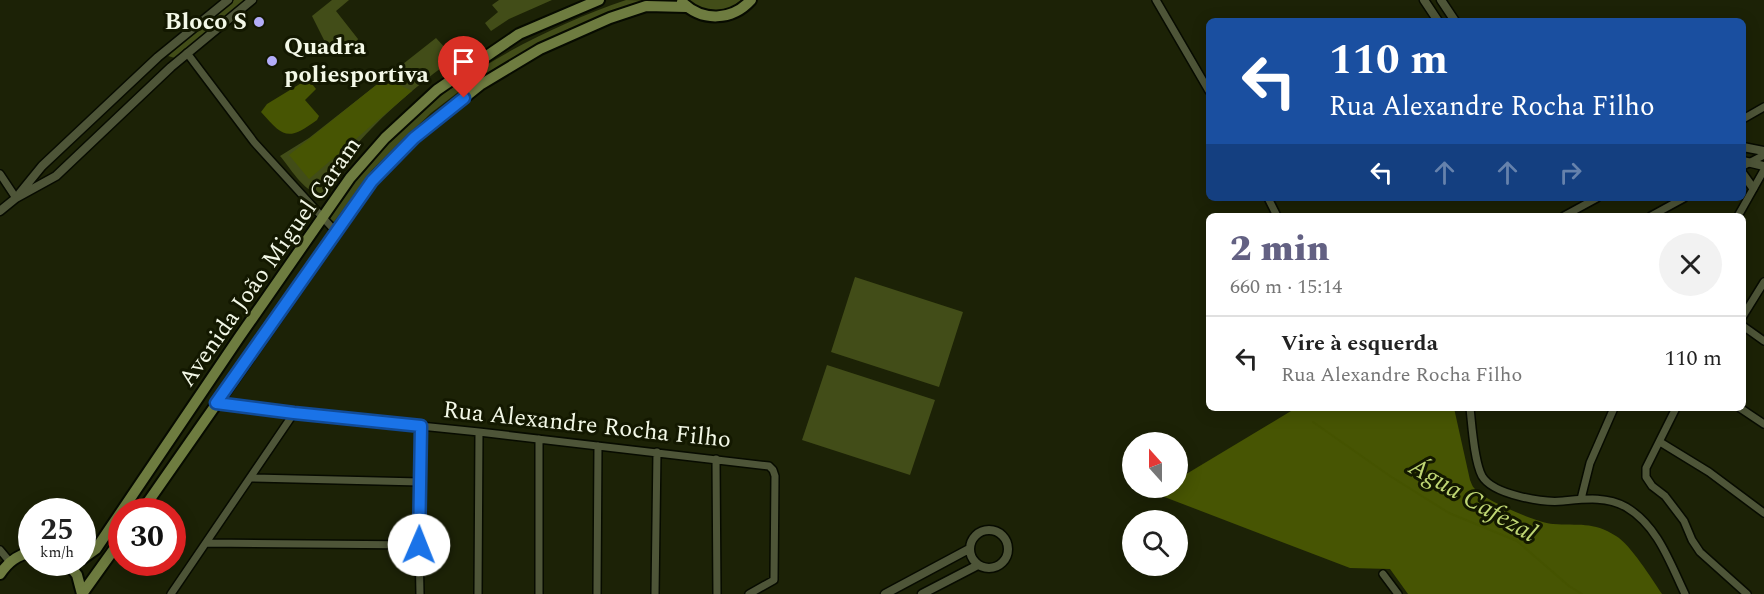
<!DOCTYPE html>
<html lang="pt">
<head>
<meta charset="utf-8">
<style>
	:root { --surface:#fff; --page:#f2f2f2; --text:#222; --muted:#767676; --line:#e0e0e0; --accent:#636183 }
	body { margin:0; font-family:Spectral,serif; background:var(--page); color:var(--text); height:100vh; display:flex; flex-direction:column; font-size:22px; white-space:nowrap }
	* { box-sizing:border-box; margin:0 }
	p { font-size:20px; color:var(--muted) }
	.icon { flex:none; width:33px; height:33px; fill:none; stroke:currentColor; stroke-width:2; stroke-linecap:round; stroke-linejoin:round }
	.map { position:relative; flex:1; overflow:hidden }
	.panel { position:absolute; left:1206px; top:213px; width:540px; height:198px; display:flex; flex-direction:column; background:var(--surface); border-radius:9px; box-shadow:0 3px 15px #0003 }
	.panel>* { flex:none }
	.banner { position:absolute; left:1206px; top:18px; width:540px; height:183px; border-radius:9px; box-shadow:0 3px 15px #0003; background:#1a4fa0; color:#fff; overflow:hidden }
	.needle { width:39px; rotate:339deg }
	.fabs { position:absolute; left:1122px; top:432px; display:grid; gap:12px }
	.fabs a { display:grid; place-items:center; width:66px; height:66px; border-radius:50%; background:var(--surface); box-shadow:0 3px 15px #0003; font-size:30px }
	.speed { position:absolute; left:18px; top:498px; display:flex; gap:12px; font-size:30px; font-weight:700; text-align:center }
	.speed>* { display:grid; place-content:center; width:78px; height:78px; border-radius:50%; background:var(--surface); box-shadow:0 3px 15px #0003; line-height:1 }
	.speed small { font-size:15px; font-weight:400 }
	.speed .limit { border:9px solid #d22; background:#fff; color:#111 }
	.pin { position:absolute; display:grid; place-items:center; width:51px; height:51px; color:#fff; margin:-62px -26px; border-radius:50% 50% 50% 0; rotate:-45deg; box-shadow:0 0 6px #0007 }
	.pin .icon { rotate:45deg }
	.me { position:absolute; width:66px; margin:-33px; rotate:1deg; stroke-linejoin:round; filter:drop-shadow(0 0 4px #0008) }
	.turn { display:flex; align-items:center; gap:21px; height:126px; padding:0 24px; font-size:27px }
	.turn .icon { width:78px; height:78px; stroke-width:2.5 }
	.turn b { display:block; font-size:42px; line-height:51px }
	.lanes { display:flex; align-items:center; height:57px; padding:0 24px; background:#0003; justify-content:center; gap:30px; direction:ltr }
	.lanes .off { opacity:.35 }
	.round { display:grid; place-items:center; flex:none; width:63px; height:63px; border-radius:32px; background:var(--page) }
	.headline { display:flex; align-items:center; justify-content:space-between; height:102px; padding:0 24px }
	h1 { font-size:36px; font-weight:800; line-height:45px; color:var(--accent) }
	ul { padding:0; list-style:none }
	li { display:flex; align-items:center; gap:18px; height:84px; padding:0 24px; border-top:2px solid var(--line) }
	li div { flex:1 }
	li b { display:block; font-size:22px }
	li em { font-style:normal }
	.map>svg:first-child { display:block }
	.green { fill:#424d18 }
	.forest { fill:#475503 }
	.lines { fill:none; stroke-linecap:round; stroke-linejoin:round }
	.stream { stroke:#455300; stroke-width:2 }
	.minor-casing { stroke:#070b00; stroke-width:10 }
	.tertiary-casing { stroke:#070b00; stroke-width:11 }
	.primary-casing { stroke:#070b00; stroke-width:14 }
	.minor { stroke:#4e5538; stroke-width:7 }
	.tertiary { stroke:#4e5538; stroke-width:8 }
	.primary { stroke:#6e7c40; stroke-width:10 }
	.route-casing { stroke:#114b97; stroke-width:15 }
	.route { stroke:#1a73e8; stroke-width:10 }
	.poi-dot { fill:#b3adf9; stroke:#131800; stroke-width:2 }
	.labels { text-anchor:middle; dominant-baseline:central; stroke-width:6; stroke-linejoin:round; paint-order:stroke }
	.poi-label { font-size:24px; font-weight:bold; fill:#f3f8e7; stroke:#131800; text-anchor:end }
	.street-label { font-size:24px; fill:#f3f8e7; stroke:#131800 }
	.water-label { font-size:26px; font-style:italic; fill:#bfd673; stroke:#131800 }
</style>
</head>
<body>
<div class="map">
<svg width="1764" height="594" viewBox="0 0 1764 594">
	<rect width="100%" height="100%" fill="#1c2206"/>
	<path class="green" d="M234,0H246L175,58L168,56Z
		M332,0H349L336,11L358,39L357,41L366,52H330L312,16Z
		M499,0H552L509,19L491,31L485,23L498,12L492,5Z
		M626,0L669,1L634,5L565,31L521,53L466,86L431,113L372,170L334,222L330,219L329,216C349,188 371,159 395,135C459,73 542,29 626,0Z
		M684,0H741C721,19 706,11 684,0Z
		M436,38L448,51L459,43L462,44L469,40L470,47C421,81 374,120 338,167L341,170C337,176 332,185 326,190C311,204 289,166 280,156L309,138Z
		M855,277L963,312L939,387L831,352Z
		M827,365L935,400L910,475L802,440Z"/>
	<path class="forest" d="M385,78L412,91L309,179L289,155Z
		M308,79L316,89L305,100L319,116L317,120C288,141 284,138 261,112L267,104Z
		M1296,408H1454L1470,480C1471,482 1472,486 1474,488C1483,500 1538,523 1553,524C1578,526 1593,521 1616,536C1630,544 1652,579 1662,594H1408L1390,569L1350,568L1154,493L1164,488H1178V479Z"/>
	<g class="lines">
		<path class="stream" d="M1313,422L1390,476L1449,513L1517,541L1569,586L1582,594"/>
		<g class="minor-casing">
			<path id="minor" d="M1156,0L1209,91
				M187,53L254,142L336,232
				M1743,119L1764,107
				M1743,166L1764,155
				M0,174L16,198
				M1268,198L1277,216
				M1564,216L1597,198
				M1651,216L1684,198
				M1738,216L1764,170
				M1743,316L1764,282
				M1743,326L1764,341
				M216,403L294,413L479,432L769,466L773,470L775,476L774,580L749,594
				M1470,408C1472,426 1474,461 1482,476C1493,495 1544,503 1563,501C1585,499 1606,496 1626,507C1658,526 1670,563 1685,594
				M1676,408L1646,468V477L1652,486L1665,496L1684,521L1692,540L1700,552L1747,594
				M1740,408L1764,424
				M1660,442L1709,472L1764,513
				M716,459L717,594
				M251,478L420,482
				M1581,499L1590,463L1614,408
				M206,543L419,545
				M0,550L10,562
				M1383,574L1398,594
				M171,594L294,413
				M420,594L419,545L421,426
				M478,594L479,432
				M539,594V439
				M597,594L598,446
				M655,594L657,452"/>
		</g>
		<g class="tertiary-casing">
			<path id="tertiary" d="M1424,0L1438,21
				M1441,0L1455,21
				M1743,147L1764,151
				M1743,161L1764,166
				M1743,174L1753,188
				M20,193L42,166L158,57L228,0
				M0,211L16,198L56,176L171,67L252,0
				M970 549a19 19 0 1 1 38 0a19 19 0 1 1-38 0Z
				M885,594L969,549
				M922,594L978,565"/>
		</g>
		<g class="primary-casing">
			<path id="primary" d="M682,2C702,22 732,21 751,0
				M141,512L372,181L414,138L480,85L540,49L610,18L646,6L687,7
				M82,559L96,549L240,336L350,178L385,138L437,90L519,34L599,0
				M67,562L77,575L82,594
				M0,574C8,562 17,555 32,552
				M82,594L122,538"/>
		</g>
		<use href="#minor" class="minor"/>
		<use href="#tertiary" class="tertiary"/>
		<use href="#primary" class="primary"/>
	</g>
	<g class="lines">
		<g class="route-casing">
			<path id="route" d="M419,545L421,426L294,413L216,403L372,181L414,138L464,98"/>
		</g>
		<use href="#route" class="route"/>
	</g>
	<g class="poi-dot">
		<circle cx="259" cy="22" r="6"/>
		<circle cx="272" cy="61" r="6"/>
	</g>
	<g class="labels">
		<g class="poi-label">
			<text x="247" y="22">Bloco S</text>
			<text x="284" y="47" text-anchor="start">Quadra<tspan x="284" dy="28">poliesportiva</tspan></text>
		</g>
		<g class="street-label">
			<text transform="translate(270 262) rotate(-55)">Avenida João Miguel Caram</text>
			<text transform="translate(587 425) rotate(6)">Rua Alexandre Rocha Filho</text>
		</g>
		<g class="water-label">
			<text transform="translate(1473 500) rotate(30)">Água Cafezal</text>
		</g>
	</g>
</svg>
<div class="fabs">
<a><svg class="needle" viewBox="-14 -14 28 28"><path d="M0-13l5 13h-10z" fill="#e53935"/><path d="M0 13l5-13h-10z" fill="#767676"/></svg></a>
<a><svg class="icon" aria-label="search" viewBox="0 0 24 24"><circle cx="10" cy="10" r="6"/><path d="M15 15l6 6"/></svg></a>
</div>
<div class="speed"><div>25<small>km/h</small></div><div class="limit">30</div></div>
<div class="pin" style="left:464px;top:98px;background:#d93025"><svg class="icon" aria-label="arrive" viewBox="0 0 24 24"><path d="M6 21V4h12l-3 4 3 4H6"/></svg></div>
<svg class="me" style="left:419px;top:545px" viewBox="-20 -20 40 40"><circle r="19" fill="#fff"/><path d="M0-13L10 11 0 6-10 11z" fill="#1a73e8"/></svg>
<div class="banner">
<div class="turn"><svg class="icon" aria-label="left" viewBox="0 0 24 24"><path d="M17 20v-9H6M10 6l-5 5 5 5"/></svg><div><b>110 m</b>Rua Alexandre Rocha Filho</div></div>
<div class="lanes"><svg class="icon" aria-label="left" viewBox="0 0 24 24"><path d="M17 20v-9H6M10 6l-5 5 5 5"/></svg><svg class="icon off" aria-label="ahead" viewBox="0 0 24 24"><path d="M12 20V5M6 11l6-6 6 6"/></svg><svg class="icon off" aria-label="ahead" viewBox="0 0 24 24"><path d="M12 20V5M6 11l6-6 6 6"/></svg><svg class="icon off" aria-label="right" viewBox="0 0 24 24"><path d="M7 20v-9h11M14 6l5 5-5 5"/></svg></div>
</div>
<section class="panel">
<div class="headline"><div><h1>2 min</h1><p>660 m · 15:14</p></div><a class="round"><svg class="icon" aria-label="close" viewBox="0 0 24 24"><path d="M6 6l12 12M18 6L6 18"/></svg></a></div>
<ul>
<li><svg class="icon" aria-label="left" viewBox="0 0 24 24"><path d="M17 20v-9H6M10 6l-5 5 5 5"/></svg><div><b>Vire à esquerda</b><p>Rua Alexandre Rocha Filho</p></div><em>110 m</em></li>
</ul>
</section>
</div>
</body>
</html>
